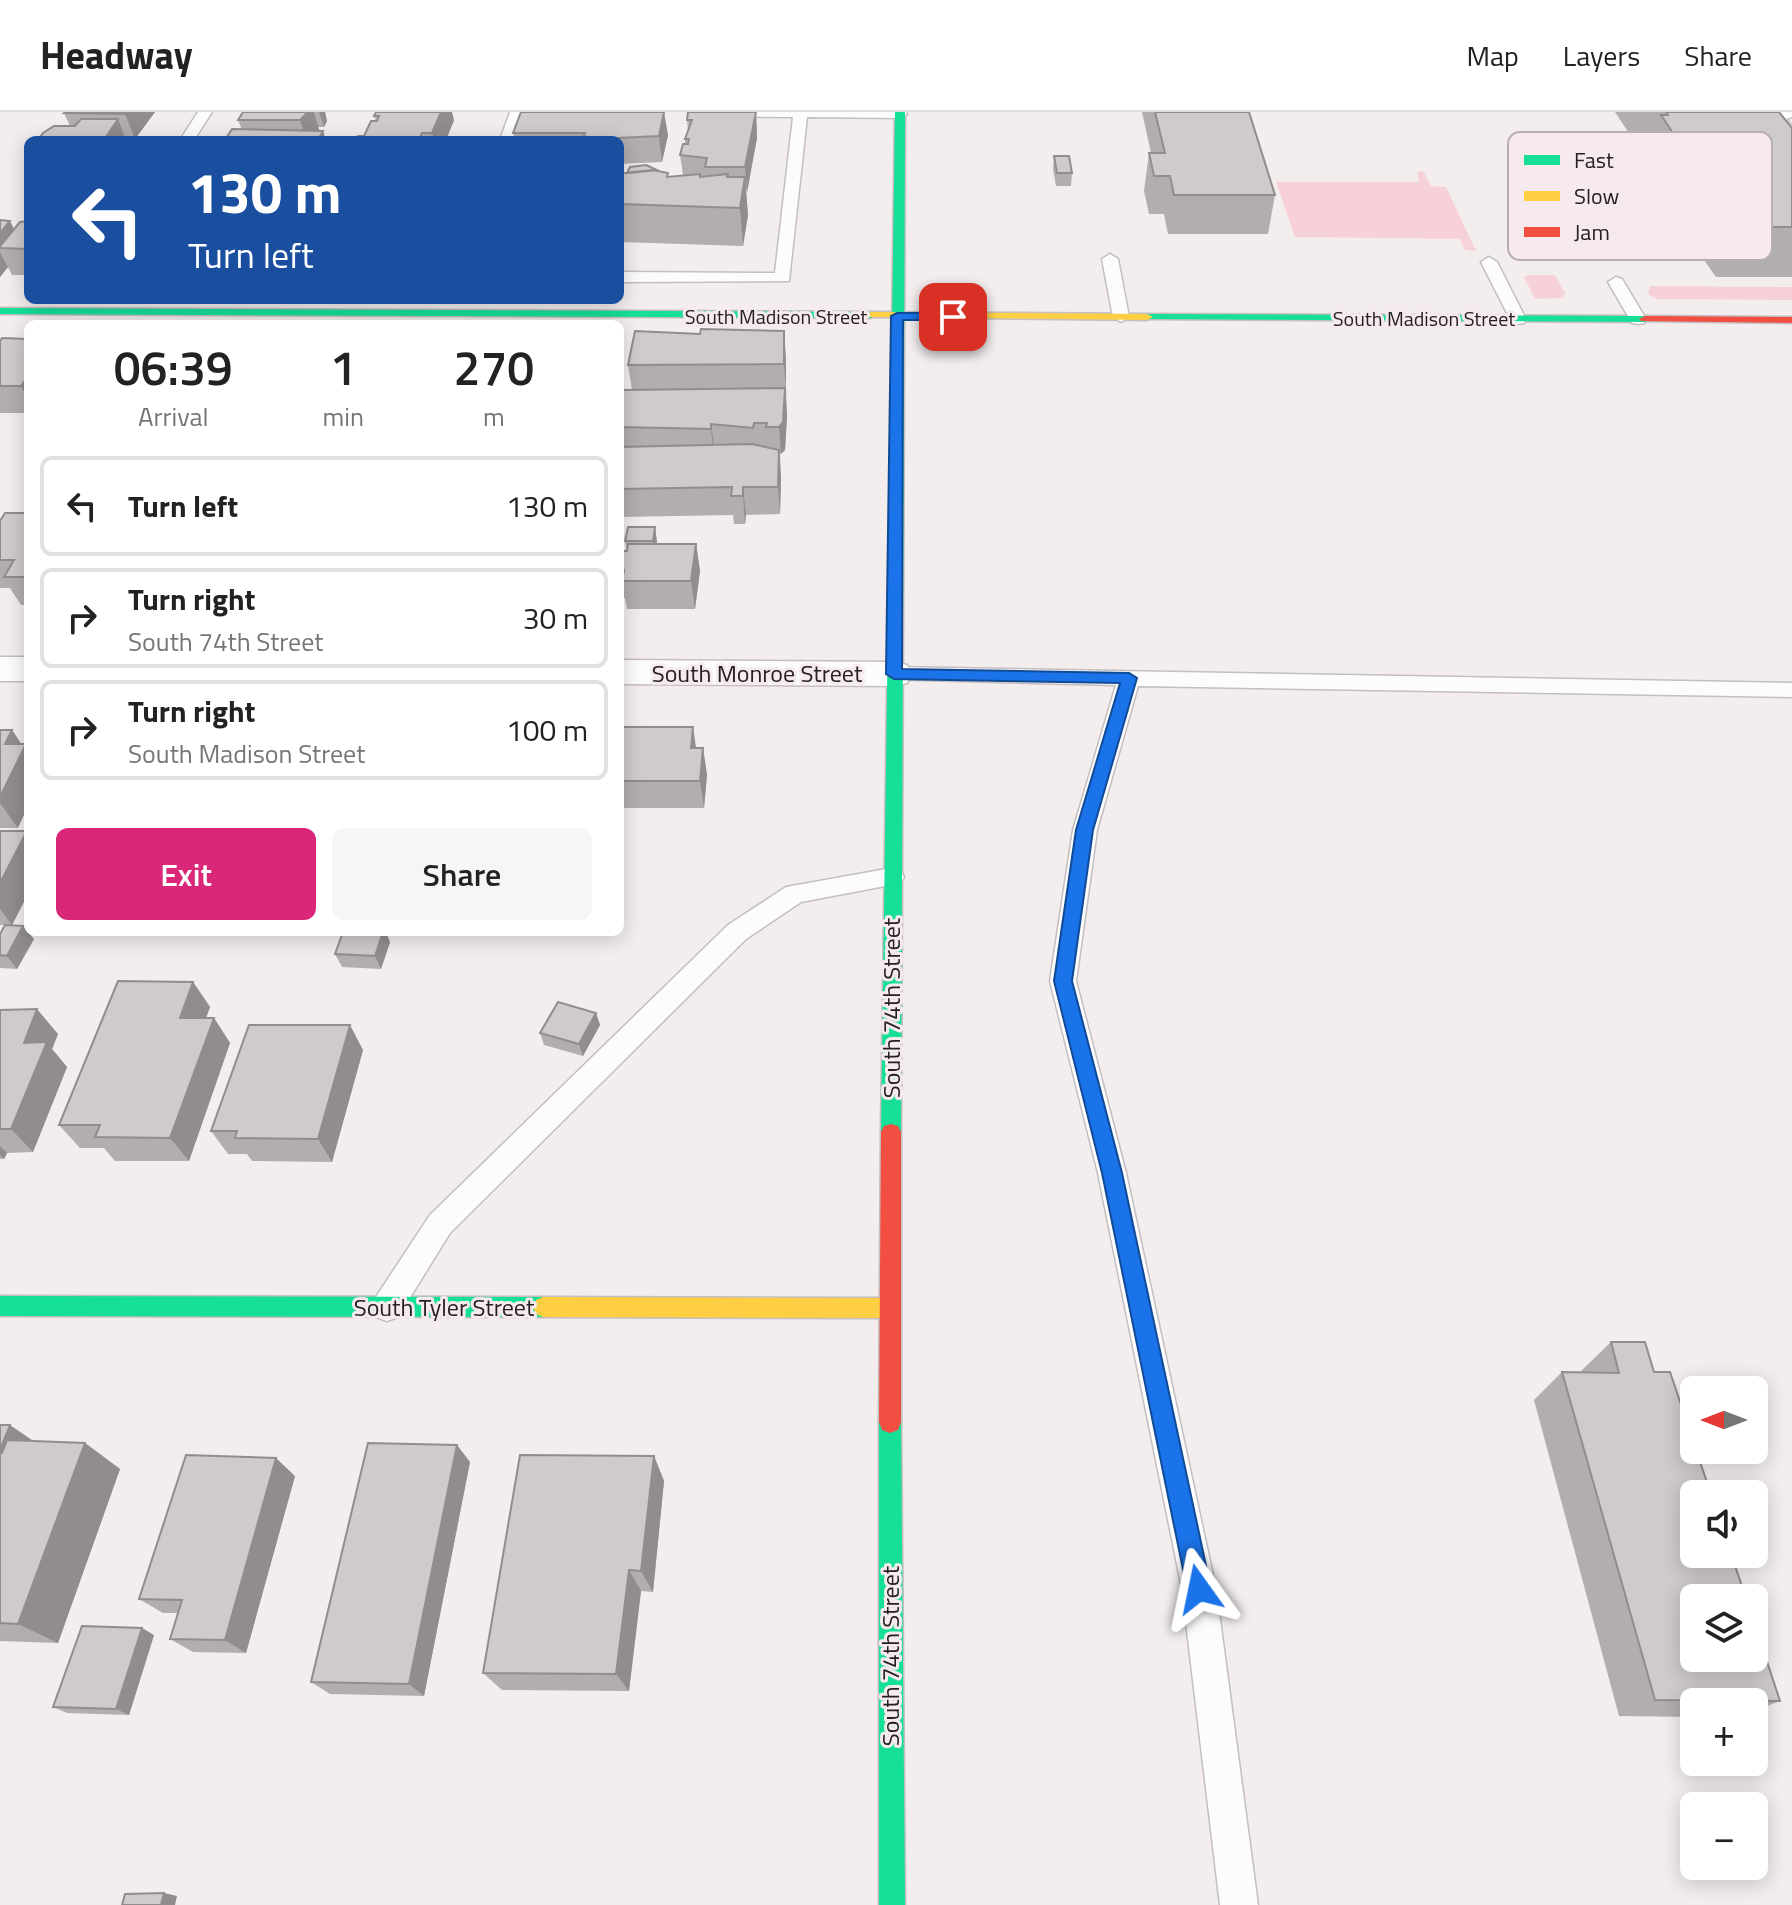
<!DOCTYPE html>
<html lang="en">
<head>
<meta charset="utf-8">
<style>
	:root { --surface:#fff; --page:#f6f6f6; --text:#222; --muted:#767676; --line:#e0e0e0; --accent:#db2777 }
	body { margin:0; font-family:"Titillium Web",sans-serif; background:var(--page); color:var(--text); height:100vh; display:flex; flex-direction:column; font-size:30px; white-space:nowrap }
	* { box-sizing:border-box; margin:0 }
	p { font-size:26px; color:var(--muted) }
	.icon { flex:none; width:44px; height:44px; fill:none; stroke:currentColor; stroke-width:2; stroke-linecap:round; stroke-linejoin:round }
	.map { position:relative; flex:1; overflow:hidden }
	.sheet { position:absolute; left:24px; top:208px; width:600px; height:616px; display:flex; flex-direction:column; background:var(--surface); border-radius:12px; box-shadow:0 4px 20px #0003 }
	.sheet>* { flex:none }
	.top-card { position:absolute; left:24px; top:24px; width:600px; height:168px; border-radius:12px; box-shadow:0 4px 20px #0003; background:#1a4fa0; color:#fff; overflow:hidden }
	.needle { width:52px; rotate:270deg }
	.buttons { position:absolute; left:1680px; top:1264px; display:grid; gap:16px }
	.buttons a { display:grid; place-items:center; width:88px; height:88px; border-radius:12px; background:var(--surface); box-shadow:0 4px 20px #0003; font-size:40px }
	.pin { position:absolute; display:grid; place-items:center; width:68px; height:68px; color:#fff; margin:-34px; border-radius:16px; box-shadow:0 4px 12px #0006 }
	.me { position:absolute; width:88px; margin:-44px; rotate:348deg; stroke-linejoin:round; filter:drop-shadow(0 0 6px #0008) }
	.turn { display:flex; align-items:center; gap:28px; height:168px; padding:0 32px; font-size:36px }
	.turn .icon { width:104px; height:104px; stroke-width:2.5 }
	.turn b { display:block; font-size:56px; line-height:68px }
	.eta { display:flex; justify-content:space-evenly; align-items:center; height:136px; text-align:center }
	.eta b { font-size:48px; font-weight:600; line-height:56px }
	.action { display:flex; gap:16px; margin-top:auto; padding:16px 32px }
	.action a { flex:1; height:92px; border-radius:12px; background:var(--accent); color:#fff; font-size:32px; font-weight:600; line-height:92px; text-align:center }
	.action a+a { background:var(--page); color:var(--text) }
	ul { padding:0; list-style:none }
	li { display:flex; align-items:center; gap:24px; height:100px; margin:0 16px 12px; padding:0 16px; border:4px solid var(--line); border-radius:12px }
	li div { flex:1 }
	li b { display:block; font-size:30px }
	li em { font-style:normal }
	header { display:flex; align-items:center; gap:48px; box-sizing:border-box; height:112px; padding:0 40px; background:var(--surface); border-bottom:2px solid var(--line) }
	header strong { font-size:38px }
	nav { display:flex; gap:44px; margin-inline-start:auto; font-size:28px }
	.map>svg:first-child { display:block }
	.green { fill:#f6d2d8 }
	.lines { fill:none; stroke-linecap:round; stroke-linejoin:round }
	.lane-casing { stroke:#c3bebf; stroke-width:3 }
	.street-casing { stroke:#c3bebf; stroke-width:3 }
	.fast-casing { stroke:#c3bebf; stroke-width:3 }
	.slow-casing { stroke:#c3bebf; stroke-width:3 }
	.jam-casing { stroke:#c3bebf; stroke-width:3 }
	.lane { fill:#fdfcfc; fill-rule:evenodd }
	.street { fill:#fdfcfc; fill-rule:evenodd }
	.fast { fill:#16e098; fill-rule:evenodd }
	.slow { fill:#ffcf43; fill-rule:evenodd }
	.jam { fill:#f24e42; fill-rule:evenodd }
	.wall { fill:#b2aeaf }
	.shaded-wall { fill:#918d8e }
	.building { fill:#cfcacb; stroke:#918d8e; stroke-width:2 }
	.route { fill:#1a73e8; stroke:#114b97; stroke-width:2 }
	.labels { text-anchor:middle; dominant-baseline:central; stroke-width:6; stroke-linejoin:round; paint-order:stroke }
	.far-street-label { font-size:20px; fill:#252122; stroke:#f6eaec }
	.street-label { font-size:24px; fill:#252122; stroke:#f6eaec }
	.key { fill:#f6eaec; stroke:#b7aeaf; stroke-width:2 }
	.key-label { font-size:22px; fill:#252122 }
</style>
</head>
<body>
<header>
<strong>Headway</strong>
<nav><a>Map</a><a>Layers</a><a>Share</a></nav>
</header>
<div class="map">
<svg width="1792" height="1793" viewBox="0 0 1792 1793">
	<rect width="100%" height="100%" fill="#f3edee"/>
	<path class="green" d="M1423,59L1431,74L1446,75L1476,139L1465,138L1460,127L1295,125L1276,70H1419L1417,60Z
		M1527,163H1555L1566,183H1562L1564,186L1535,187L1524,165Z
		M1650,174L1792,175V188L1657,187L1648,182Z"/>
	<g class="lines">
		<g class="lane-casing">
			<path id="lane" d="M198,0H212L194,28H180Z
				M510,0H524L514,28H500Z
				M692,0H906L907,2L900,6L807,5L789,169L620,170V160L775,161L793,5L699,4Z
				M1792,0V5L1786,7L1792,14V27L1770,5L1778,0Z
				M1110,142L1118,147L1129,205L1121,210L1113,205L1102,147Z
				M1489,145L1497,150L1526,207L1524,211L1518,212L1510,207L1481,150Z
				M1616,165L1622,167L1646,207L1644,211L1638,212L1632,211L1608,170Z
				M894,555L1792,571V585L1138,574L1097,718L1076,869L1126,1061L1216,1477L1258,1793H1220L1182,1477L1098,1061L1050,869L1073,718L1116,573L886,567L883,562L886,557Z
				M892,756L901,759L904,765L901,771L801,790L746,827L450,1121L398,1205L387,1209L376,1205L372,1195L376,1185L430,1103L728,813L786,775Z"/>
		</g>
		<g class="street-casing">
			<path id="street" d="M0,545H28V569H0Z
				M620,548L894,550L907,553L912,562L907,571L894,574L620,572Z"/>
		</g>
		<g class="fast-casing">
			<path id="fast" d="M895,0H905L901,1020L898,1026L891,1028L884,1026L881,1020Z
				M0,196L871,200L877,203L871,206L0,202Z
				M1147,202L1645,204L1651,207L1645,210L1143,207L1141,205Z
				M0,1184L543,1185L550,1188L553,1195L550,1202L543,1205L0,1204Z
				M890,1299L898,1302L901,1310L905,1793H879V1310L882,1302Z"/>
		</g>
		<g class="slow-casing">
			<path id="slow" d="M871,200L1147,202L1153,205L1147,208L867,205L865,203Z
				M543,1185L889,1186L896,1189L899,1196L896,1203L889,1206L543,1205L536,1202L533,1195L536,1188Z"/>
		</g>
		<g class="jam-casing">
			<path id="jam" d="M1645,204L1792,205V211L1641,209L1639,207Z
				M891,1012L898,1014L901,1020V1310L898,1318L890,1321L882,1318L879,1310L881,1020L884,1014Z"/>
		</g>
		<use href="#lane" class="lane"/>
		<use href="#street" class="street"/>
		<use href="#fast" class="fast"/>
		<use href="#slow" class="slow"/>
		<use href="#jam" class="jam"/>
	</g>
	<path class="wall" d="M65,0H155L135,27H126L70,14L64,1Z
		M243,0H325L327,9L324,15H318L319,19L242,18L238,8Z
		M521,0L668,23L662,50L620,52V28H515L513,21Z
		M756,0L757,26L746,81L748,103L743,134L620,130V60L624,61L657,59L668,65L683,63L680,43L685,32V27L688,19L687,8Z
		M1142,0H1249L1275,83L1268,122H1168L1164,102H1149L1144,79L1149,41H1151Z
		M1615,0H1779L1792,16V165H1716L1704,148L1707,140L1699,127H1680L1665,101L1671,86L1669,82H1661L1642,51L1644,44Z
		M374,4L454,8L446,28H357L364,24L376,9Z
		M1054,44L1072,61L1071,74H1056L1053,57Z
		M0,108L14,117L28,109V163H12L8,155L0,165Z
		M784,219L787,304L785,338L780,342L781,366L780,402L746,403L745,412H734L733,403L620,405V294L632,278L628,253L700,222Z
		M28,227V301H0V229Z
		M28,401V493H21L10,476H0V409Z
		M655,415L657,432H696L700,459L695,497H627L625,486H620V439H627L625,429Z
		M620,615L696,636H703L707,663L704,696H620Z
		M0,618H12L21,632L18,716H0Z
		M0,719L28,721V782L12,813H0Z
		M267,820H307L306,822Z
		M0,822L34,827L17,857L0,856Z
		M390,830L381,857L342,855L335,842Z
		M193,870L210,895L206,906H214L230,931L189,1049H115L104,1036H80L59,1013Z
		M0,898L58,922L52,937L67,955L33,1040L7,1041L4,1047H0Z
		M596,901L600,913L583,944L544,933L540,921Z
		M363,938L332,1050L252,1049L247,1042H228L211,1019Z
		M1611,1230L1654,1260L1780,1589L1754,1599V1590H1694V1605L1619,1604L1534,1288L1562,1260H1582L1581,1259Z
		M0,1313L33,1329L85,1331L120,1357L58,1531L0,1529Z
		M654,1344L664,1369L653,1480L641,1479L629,1579L502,1578L483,1561Z
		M470,1350L424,1584L330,1582L311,1570Z
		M295,1364L246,1541L193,1540L170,1527L178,1501H163L139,1487Z
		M154,1523L129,1603L67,1601L53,1595Z"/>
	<path class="shaded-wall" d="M126,0H155L135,27L125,2Z
		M308,0H314L320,21L306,28L300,8Z
		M319,0H325L327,9L324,15Z
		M441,0H452L454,8L446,28H434L432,21Z
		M664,0L668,23L662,50L659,24Z
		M756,0L757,26L747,81L745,55Z
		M118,7L126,28H104Z
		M323,19L326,28H318Z
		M745,65L748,103L743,134L740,96Z
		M10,109L23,135L0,136V121Z
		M0,140L8,155L0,165Z
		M784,219L786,246V280L784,252Z
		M28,264V286L21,274Z
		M785,276L787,304L785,338L781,342L779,315Z
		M711,312L715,340L714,345L711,317Z
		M779,338L781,366L780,402L778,375Z
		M743,375L746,403L745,412L743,384Z
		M655,415L657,430L655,443L653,429Z
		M696,432L700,459L695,497L691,469Z
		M693,615L697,642L691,636Z
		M12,618L24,636L26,632L28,635V694L18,716L0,691L5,632Z
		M703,636L707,663L704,696L700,669Z
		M27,719L28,721V782L12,813L0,797V771Z
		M23,814L34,827L17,857L7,844Z
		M383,820H386L390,830L381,857L375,844Z
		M193,870L210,895L197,931L180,906Z
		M37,897L58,922L52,937L67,955L33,1040L11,1017L24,931Z
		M596,901L600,913L583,944L579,932Z
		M214,906L230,931L189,1049L170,1026Z
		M350,913L363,938L332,1050L318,1027Z
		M0,1034L7,1041L4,1047L0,1043Z
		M10,1313L48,1339L0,1342V1338Z
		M85,1331L120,1357L58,1531L18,1512Z
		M457,1333L470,1350L424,1584L409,1572Z
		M654,1344L664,1369L653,1480L641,1459Z
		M276,1346L295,1364L246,1541L225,1528Z
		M629,1458L641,1479L629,1579L616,1562Z
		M142,1516L154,1523L129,1603L116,1597Z
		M164,1781L177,1784L175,1793H161Z"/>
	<path class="building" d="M65,0H126L125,2L64,1Z
		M243,0H308L300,8H238Z
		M376,0H441L432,21H422L419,28H357L358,24H364L371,9H377L379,4H374Z
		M521,0H664L659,24L596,27L584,24L585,21H513Z
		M688,0H756L745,55H705L707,46L680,43L683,32H688L689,27H685L692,8H687Z
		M1155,0H1249L1275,83H1174L1170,64H1154L1149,41H1165Z
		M1666,0H1779L1792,16V115H1739L1727,98H1735L1721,78L1702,77L1685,52H1703L1689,33H1681L1661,3H1668Z
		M81,7H118L104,28H38L43,21L54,14H75Z
		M232,17L323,19L318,28H225Z
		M1054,44H1069L1072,61H1057Z
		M646,53L657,58L627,61L630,55Z
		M653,58L668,61L667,65L700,62V65L728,62L727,65H745L740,96L620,92V60L624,61Z
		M0,108L10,109L0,121Z
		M28,109V137L0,136V134L20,110Z
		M701,217L784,219V252L628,253L635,219L700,222Z
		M2,226L28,227V264L21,274H0V229Z
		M785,276L783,310L779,315H766L767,311H754L753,316L711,312V317L620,315V294L623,278Z
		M752,332L779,338L778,375H743V384H731L732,375L620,377V335Z
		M5,401H28V465H4L14,448H0V409Z
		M628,415H655L653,429H625Z
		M628,432H696L691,469H622L624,458L620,459V439H627Z
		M620,615H693L691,636H703L700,669H620Z
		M0,618H12L5,632H26L0,685Z
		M0,719H27L0,771Z
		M5,813L23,814L7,844L0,843V822Z
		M343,820H383L375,844L335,842Z
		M118,869L193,870L180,906H214L170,1026L95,1025L100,1013H59Z
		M558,890L596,901L579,932L540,921Z
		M37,897L24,931L47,930L11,1017H0V898Z
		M249,913H350L318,1027L235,1026L237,1019H211Z
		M1611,1230H1645L1654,1260H1670L1694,1331V1338H1696L1711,1382H1694V1442H1731L1746,1486H1694V1546H1754V1510L1780,1589L1655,1588L1562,1260L1619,1261Z
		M0,1313H10L0,1338Z
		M7,1328L85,1331L18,1512L0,1511V1341H2Z
		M368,1331L457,1333L409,1572L311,1570Z
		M186,1343L276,1346L225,1528L170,1527L182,1488L139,1487Z
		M520,1343L654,1344L641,1459L629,1458L616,1562L483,1561Z
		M82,1514L142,1516L116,1597L53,1595Z
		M164,1781L161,1793H122L125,1782Z"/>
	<path class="route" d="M897,201H953L959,205L953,208H903L902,557L1129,561L1137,566L1093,718L1072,869L1122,1061L1211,1477L1208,1485L1199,1489L1191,1485L1187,1477L1102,1061L1054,869L1076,718L1120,571L894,567L886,562L891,204Z"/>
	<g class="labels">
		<g class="far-street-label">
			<text x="776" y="204">South Madison Street</text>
			<text x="1424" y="206">South Madison Street</text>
		</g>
		<g class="street-label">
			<text x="757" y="561">South Monroe Street</text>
			<text transform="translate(891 896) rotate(-90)">South 74th Street</text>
			<text x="444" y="1195">South Tyler Street</text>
			<text transform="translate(890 1544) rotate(-90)">South 74th Street</text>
		</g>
	</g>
	<rect x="1508" y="20" width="264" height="128" rx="12" class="key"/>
	<rect x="1524" y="43" width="36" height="10" fill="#16e098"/>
	<rect x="1524" y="79" width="36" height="10" fill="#ffcf43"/>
	<rect x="1524" y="115" width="36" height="10" fill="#f24e42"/>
	<g class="key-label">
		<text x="1574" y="56">Fast</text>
		<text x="1574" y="92">Slow</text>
		<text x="1574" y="128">Jam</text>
	</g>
</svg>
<div class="buttons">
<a><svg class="needle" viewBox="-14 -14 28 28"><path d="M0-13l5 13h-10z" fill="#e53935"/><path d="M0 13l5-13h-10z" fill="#767676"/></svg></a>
<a><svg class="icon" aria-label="sound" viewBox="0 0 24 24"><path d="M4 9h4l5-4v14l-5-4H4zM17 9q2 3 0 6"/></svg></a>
<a><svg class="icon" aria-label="layers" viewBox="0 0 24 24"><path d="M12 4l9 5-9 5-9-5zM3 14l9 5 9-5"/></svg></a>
<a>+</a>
<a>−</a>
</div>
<div class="pin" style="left:953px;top:205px;background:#d93025"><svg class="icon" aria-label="arrive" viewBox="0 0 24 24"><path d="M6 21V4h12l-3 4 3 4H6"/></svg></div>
<svg class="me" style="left:1199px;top:1477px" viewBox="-20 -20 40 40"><path d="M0-17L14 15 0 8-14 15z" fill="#1a73e8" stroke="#fff" stroke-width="4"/></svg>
<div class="top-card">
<div class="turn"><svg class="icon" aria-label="left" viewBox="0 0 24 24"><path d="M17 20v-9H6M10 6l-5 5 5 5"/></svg><div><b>130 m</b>Turn left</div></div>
</div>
<section class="sheet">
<div class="eta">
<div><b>06:39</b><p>Arrival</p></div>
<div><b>1</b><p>min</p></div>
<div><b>270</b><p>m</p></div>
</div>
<ul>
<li><svg class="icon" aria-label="left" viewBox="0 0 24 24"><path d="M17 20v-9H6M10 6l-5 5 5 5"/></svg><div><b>Turn left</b></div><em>130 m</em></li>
<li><svg class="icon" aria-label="right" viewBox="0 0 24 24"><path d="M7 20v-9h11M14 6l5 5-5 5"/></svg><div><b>Turn right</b><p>South 74th Street</p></div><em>30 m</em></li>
<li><svg class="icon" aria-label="right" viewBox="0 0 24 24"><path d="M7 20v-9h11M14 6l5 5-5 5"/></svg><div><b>Turn right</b><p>South Madison Street</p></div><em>100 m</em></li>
</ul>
<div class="action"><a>Exit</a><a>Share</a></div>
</section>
</div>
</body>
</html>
